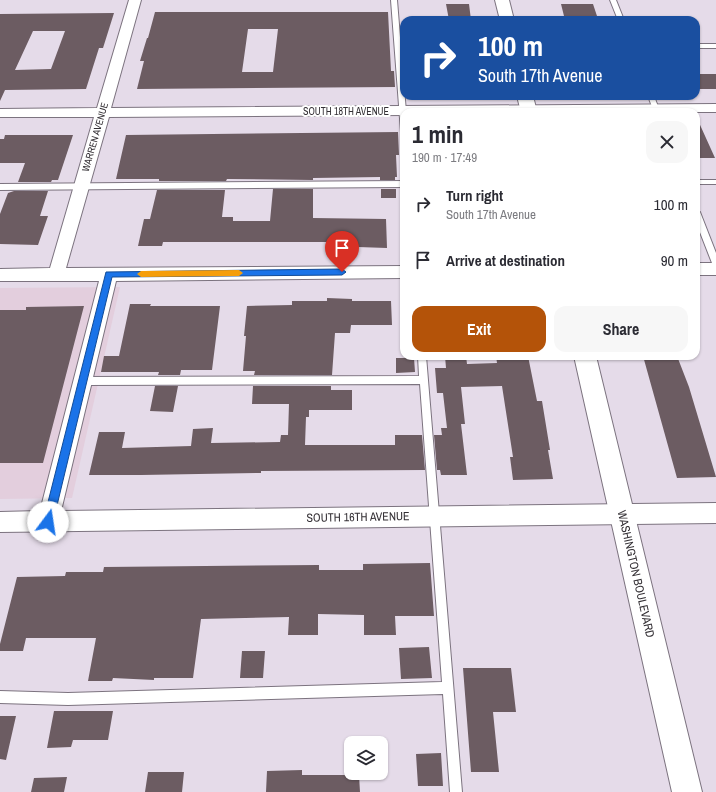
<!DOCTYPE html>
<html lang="en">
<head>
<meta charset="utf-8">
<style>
	:root { --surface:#fff; --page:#f7f7f7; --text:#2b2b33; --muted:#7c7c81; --accent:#b45309 }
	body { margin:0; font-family:"Archivo Narrow",sans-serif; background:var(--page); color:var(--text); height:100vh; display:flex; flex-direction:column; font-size:15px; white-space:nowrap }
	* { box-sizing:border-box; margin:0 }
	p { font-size:13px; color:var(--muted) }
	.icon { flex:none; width:22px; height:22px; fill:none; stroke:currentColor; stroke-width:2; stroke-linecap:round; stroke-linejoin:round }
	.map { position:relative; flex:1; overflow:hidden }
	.sheet { position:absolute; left:400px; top:108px; width:300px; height:252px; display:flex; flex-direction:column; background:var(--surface); border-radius:12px; box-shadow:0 1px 3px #0004 }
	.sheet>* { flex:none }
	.banner { position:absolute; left:400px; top:16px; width:300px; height:84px; border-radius:12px; box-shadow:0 1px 3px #0004; background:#1a4fa0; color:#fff; overflow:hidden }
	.fabs { position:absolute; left:344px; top:736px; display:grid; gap:8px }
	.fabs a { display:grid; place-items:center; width:44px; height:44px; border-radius:8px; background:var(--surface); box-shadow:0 1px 3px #0004; font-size:20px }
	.pin { position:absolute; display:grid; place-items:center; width:34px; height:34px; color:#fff; margin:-41px -17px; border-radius:50% 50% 50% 0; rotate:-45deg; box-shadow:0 0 4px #0007 }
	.pin .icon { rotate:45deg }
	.me { position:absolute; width:44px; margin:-22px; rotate:14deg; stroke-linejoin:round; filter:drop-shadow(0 0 3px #0008) }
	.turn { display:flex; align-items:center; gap:14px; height:84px; padding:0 12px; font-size:18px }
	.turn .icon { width:52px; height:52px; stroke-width:2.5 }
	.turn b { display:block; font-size:28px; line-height:34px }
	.round { display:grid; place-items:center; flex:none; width:42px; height:42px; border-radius:12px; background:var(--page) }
	.headline { display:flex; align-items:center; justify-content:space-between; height:68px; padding:0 12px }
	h1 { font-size:24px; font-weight:800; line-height:30px }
	.cta { display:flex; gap:8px; margin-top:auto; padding:8px 12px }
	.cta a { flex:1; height:46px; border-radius:12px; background:var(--accent); color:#fff; font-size:16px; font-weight:800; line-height:46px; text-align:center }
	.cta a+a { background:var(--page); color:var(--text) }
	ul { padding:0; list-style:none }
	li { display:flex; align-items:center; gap:12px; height:56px; padding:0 12px }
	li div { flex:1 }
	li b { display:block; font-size:15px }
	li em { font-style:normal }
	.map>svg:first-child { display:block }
	.education { fill:#e3cedd }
	.building { fill:#6c5c62; fill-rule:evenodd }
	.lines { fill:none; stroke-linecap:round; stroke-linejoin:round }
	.service-casing { stroke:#7c737f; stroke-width:2 }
	.minor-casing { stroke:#7c737f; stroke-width:2 }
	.tertiary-casing { stroke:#7c737f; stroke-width:2 }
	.service { fill:#fff; fill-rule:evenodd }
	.minor { fill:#fff; fill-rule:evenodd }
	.tertiary { fill:#fff; fill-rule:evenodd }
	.route { fill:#1a73e8; stroke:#114b97 }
	.slow { fill:#f59e0b }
	.labels { text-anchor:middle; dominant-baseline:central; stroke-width:4; stroke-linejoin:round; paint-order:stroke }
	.far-street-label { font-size:10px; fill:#343035; stroke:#fff }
	.street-label { font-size:12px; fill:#343035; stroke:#fff }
</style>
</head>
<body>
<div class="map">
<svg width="716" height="792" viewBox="0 0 716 792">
	<rect width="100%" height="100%" fill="#e5dbe9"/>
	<path class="education" d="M120,287L72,498L0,499V288Z"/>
	<path class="building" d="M446,4H469L471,20H449Z
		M561,4H593L598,19L565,20Z
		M155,12H388L391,71H394L395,87L137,89L144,61H140L147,38H148ZM248,29H278L273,72H242Z
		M114,13L103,48H99L86,89L5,90L0,101V14ZM33,31H65L51,69L15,70Z
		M696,74H716V89H696Z
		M696,116L715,158H696Z
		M398,132L399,155H396L397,177H395V180H380V177L313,178V180L227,179L226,181H159V179H116L126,135Z
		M5,135H73L58,180H52L51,182H18L25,163H0V139H4Z
		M273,189H313V218L386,219L387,248L329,246V242H163L162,246H138L144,219H150L157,190H225L222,217H233V221H270Z
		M381,189H396V198H381Z
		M14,191H48L40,216H48L38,245L0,244V214L8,193Z
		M327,298L352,299V301H391L392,325H351L350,333H335L332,375H254L255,371H243L246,336H244L247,306L292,305V301H327Z
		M130,304H151L150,306H220L212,370H181L180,375H158L159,372H101L104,356H119Z
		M84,306L43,463H0V310H26V307Z
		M445,356H466L467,364L497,363L496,356H528L537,401H542L550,450H548L553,479L513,480L510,457H513L502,386L461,387L465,424H461L467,475H441L440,470H437L434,435H442L441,428H447L443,393H437L435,368H446Z
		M643,356H677L689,387L716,477L677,478Z
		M396,358H414L415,372L396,373Z
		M155,386H178L173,412L150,411Z
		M253,386H331V390H352V410H309V417H306L305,445H395V435H422L425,470L261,471V473L141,475H89L99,432H125L122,448L191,446L193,429L213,428L211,443L280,442L281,435H288L289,404H252Z
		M430,563L434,616H395L396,635H364V615L318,614V635H288L289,617L201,619L193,678H154V680L113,678L112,681H88L96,638H26L23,651H0V644L17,577L65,576L66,572H103L104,567L319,565V570H363V564Z
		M429,647L432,678L401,679L399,648Z
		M242,651H265L263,678H240Z
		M463,668H511L516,712H493L499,772H471Z
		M54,711H113L108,740H73L71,747L47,748Z
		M0,716H16L6,760L0,759Z
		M441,753L443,786H418L416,754Z
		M302,770V775H359L360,792H266L267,771Z
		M148,772H184L182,792H145Z
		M67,777L64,792H31L34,778Z"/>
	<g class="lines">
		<g class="service-casing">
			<path id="service" d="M391,0H397L406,112H404V134L401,132Z
				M610,0H616L624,20H618Z
				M696,44H716V48H696Z
				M648,96H654L660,112H654Z
				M696,180H716V184H696Z
				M404,181V187L0,190V184Z
				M696,209L700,212L716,253V266L712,263L696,222Z
				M418,356H426L462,792H450L443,694L68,705L0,703V691L68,693L442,682L420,384L83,385L80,384L79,381L80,378L83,377L419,376Z"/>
		</g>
		<g class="minor-casing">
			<path id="minor" d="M129,0H141L111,108L716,104V112H404V115L109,117L66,268L404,266V278L116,281L61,511L716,503V523L0,532V512L40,511L99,281H0V269L50,268L94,117H0V109L97,108Z
				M696,263H716V275H696Z"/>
		</g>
		<g class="tertiary-casing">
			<path id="tertiary" d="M495,0H509L514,20H500Z
				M517,96H533L537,112H521Z
				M574,356H596L702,792H672Z"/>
		</g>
		<use href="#service" class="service"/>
		<use href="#minor" class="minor"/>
		<use href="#tertiary" class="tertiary"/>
	</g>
	<path class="route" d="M342,269L346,272L342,275L112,277L53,522L51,525L48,526L44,525L43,522L106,272Z"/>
	<path class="slow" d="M239,270L243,273L239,276L141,277L137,274L141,271Z"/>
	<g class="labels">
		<g class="far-street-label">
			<text x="346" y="111">SOUTH 18TH AVENUE</text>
			<text transform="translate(95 137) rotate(-74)">WARREN AVENUE</text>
		</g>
		<g class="street-label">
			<text transform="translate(358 517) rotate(-1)">SOUTH 16TH AVENUE</text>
			<text transform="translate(636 574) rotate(77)">WASHINGTON BOULEVARD</text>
		</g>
	</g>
</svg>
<div class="fabs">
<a><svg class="icon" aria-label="layers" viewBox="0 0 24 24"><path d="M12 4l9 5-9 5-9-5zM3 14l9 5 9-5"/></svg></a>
</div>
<div class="pin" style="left:342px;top:272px;background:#d93025"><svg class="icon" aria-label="arrive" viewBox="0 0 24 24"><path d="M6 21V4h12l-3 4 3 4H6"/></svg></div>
<svg class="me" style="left:48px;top:522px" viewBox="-20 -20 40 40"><circle r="19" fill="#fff"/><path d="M0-13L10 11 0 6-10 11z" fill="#1a73e8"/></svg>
<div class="banner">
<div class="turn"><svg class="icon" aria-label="right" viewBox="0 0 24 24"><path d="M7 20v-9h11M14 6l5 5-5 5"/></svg><div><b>100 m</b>South 17th Avenue</div></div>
</div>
<section class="sheet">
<div class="headline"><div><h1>1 min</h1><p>190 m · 17:49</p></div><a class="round"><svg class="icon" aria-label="close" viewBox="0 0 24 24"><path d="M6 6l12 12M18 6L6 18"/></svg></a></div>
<ul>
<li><svg class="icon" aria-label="right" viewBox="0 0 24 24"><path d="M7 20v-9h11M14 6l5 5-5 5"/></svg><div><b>Turn right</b><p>South 17th Avenue</p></div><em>100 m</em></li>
<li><svg class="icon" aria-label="arrive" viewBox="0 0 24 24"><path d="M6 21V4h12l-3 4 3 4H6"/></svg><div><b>Arrive at destination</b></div><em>90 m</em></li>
</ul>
<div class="cta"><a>Exit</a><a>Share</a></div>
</section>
</div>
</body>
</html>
